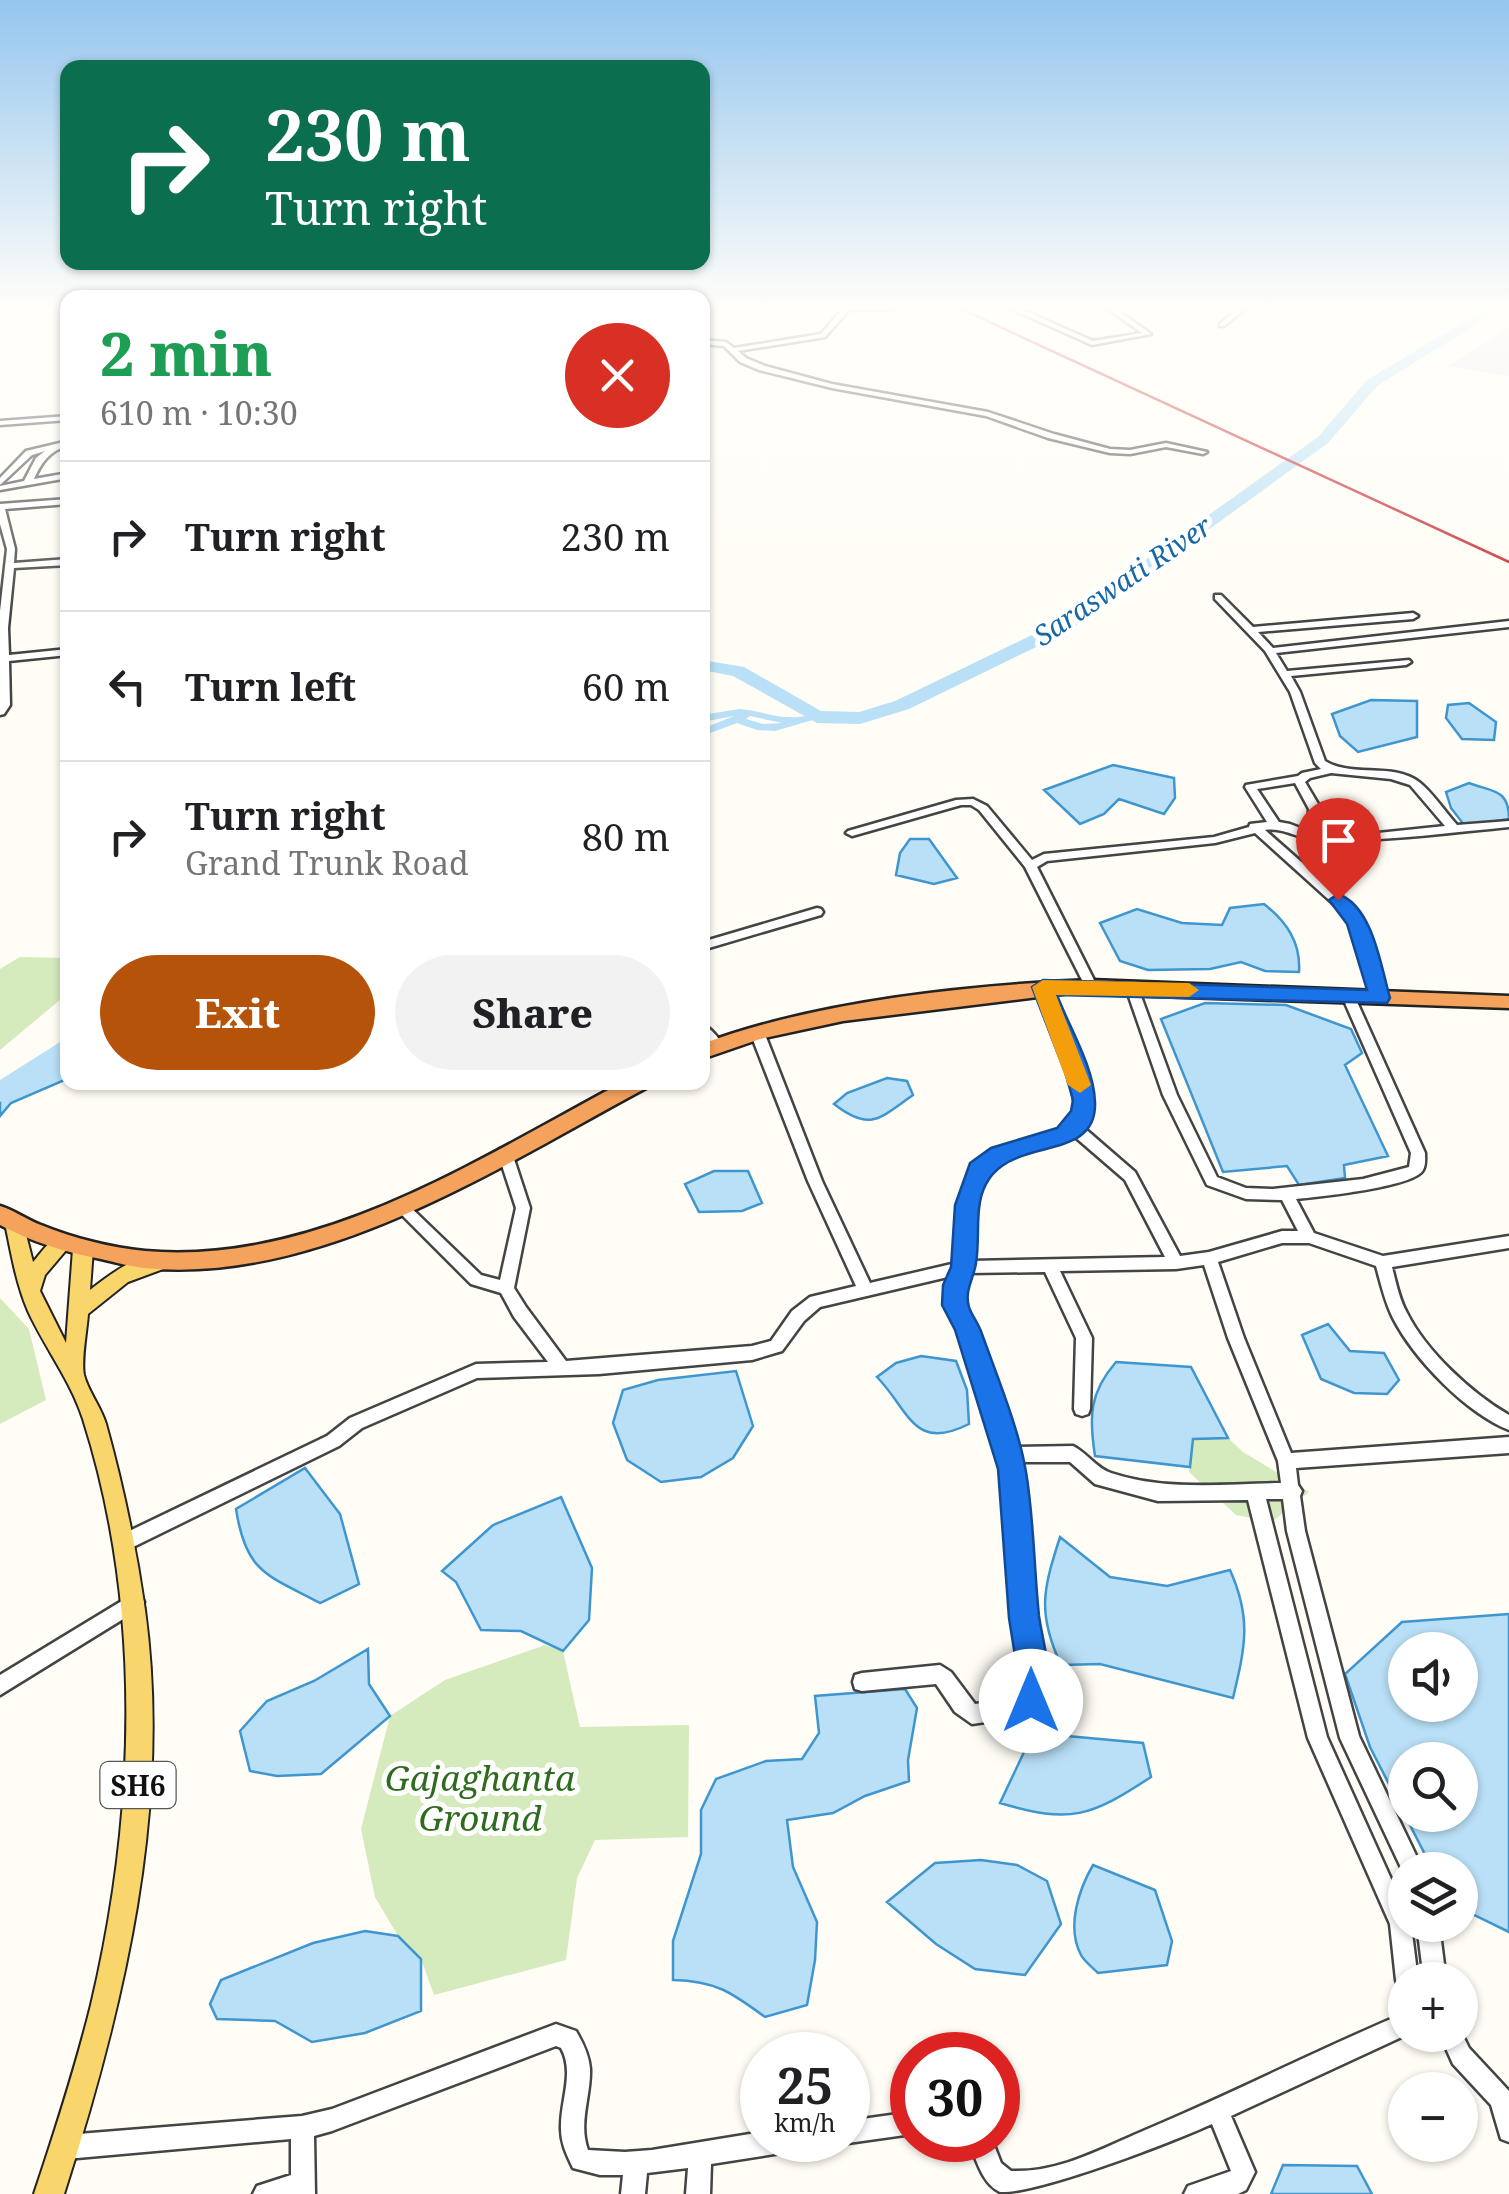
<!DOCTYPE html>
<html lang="en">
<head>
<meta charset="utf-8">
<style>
	:root { --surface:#fff; --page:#f2f2f2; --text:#202124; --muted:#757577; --line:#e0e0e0; --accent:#b45309 }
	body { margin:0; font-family:"Noto Serif",serif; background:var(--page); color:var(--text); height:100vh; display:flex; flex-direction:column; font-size:38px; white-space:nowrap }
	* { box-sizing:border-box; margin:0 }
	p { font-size:32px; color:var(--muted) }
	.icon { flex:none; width:55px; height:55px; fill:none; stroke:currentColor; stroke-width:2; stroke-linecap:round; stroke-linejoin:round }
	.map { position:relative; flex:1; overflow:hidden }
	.details { position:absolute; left:60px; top:290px; width:650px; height:800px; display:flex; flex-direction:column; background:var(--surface); border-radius:20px; box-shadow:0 2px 8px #0004 }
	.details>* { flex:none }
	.hud { position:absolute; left:60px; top:60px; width:650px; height:210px; border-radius:20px; box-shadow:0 2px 8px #0004; background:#0b6e4f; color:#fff; overflow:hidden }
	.controls { position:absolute; left:1388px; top:1632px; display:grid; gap:20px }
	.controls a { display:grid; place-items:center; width:90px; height:90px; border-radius:50%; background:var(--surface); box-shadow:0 2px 8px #0004; font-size:50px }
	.speed { position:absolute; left:740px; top:2032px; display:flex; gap:20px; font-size:50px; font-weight:700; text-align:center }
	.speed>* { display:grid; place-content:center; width:130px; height:130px; border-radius:50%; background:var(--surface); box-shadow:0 2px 8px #0004; line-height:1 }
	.speed small { font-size:25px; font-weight:400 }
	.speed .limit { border:15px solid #d22; background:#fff; color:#111 }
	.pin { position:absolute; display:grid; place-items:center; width:85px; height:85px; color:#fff; margin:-102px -42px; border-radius:50% 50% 50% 0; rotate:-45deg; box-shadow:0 0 10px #0007 }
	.pin .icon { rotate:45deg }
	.me { position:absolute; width:110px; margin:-55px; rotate:0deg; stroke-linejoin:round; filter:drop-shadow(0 0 8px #0008) }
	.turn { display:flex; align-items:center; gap:35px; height:210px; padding:0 40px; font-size:45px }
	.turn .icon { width:130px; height:130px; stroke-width:2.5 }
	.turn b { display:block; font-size:70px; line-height:85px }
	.round { display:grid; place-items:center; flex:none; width:105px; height:105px; border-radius:52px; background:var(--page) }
	.summary { display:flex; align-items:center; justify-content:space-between; height:170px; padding:0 40px }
	h1 { font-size:60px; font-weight:800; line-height:75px; color:#1e9e55 }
	.button { display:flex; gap:20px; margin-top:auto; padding:20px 40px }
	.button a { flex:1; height:115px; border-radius:60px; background:var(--accent); color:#fff; font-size:40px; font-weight:800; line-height:115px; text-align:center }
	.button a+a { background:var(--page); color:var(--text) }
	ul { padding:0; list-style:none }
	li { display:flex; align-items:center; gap:30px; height:150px; padding:0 40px; border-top:2px solid var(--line) }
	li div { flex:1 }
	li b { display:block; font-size:38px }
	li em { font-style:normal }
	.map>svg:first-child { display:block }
	.industrial { fill:#eee6ef }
	.green { fill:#d5ebbd }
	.water { fill:#b9e0f7; stroke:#3f96cf; stroke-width:2.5; fill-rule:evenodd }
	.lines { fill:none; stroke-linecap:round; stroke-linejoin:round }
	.canal { fill:#b9e0f7; fill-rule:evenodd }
	.river { fill:#b9e0f7; fill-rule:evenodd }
	.minor-casing { stroke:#444; stroke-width:5 }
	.major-casing { stroke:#222; stroke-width:4 }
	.highway-casing { stroke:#222; stroke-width:5 }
	.minor { fill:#fff; fill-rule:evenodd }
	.major { fill:#f9d66b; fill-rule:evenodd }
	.highway { fill:#f5a25d; fill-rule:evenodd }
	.rail { stroke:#c4262e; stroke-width:2.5 }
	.route { fill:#1a73e8; stroke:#114b97; stroke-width:2.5 }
	.slow { fill:#f59e0b }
	.labels { text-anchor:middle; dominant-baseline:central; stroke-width:10; stroke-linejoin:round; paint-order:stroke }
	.far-water-label { font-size:28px; font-style:italic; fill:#1768a6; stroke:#fff }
	.shield { fill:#fff; stroke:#585858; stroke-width:2.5 }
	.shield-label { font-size:28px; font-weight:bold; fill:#111 }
	.near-park-label { font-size:35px; font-style:italic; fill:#2f6b1f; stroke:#fff }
</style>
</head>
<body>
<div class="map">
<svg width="1509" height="2194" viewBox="0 0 1509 2194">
	<rect width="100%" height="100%" fill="#fffdf5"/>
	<path class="industrial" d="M1509,328V376L1448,366Z"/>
	<path class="green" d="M20,957L67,958V994L0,1050V969Z
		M0,1298L29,1329L46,1400L0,1424Z
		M1228,1438L1243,1452L1309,1492L1272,1522L1236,1515L1189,1472L1192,1439Z
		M545,1645L563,1651L580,1727L689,1725L688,1837L595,1840L577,1878L566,1960L434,1995L421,1959L398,1936L375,1897L361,1829L390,1716L445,1680Z"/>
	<path class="water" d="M1371,700L1417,701V737L1358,752L1340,736L1332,714Z
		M1469,703L1496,722L1494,740L1462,739L1446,718L1448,705Z
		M1113,765L1174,778L1175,798L1164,814L1119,799L1104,814L1080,824L1044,790Z
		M1469,783C1493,792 1509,789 1509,819L1465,826L1451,808L1446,792Z
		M910,839H929L957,878L934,884L896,875L900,853Z
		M1264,904C1287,922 1301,943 1299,972L1265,971L1241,962L1210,969L1148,970L1120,961L1100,923L1137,909L1182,923L1222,925L1230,908Z
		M1205,1003L1286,1005L1351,1029L1362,1053L1345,1065L1388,1156L1344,1165L1345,1178L1299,1185L1287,1166L1223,1172L1161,1019Z
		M67,1046V1079L11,1103L0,1116V1093Z
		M887,1078L907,1081L913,1095C879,1119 870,1132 834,1104L847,1093Z
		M714,1171H748L762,1203L742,1211L699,1212L685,1184Z
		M1328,1324L1350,1351L1384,1353L1399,1380L1387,1394L1354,1393L1321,1379L1302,1335Z
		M921,1356L956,1361L967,1390L969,1424C913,1452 910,1411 877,1377L896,1363Z
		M1116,1362L1191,1367L1228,1438L1193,1439L1190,1467L1095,1456C1089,1417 1089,1393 1116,1362Z
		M736,1371L753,1426L733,1458L701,1477L661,1482L627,1460L613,1423L623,1390L658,1380Z
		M305,1468L340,1514L359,1584L320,1603C268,1575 246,1574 236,1509Z
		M561,1497L592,1568L589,1620L563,1651L521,1631L481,1630L456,1582L442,1571L493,1525Z
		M1060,1537L1110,1577L1167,1586L1230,1570C1252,1619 1245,1647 1233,1698L1100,1664L1061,1665C1037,1613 1043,1590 1060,1537Z
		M1509,1614V1932L1460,1908V1870H1433L1370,1747L1345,1674L1402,1622ZM1405,1650H1460V1705H1405ZM1405,1760H1460V1815H1405Z
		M368,1649L369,1684L390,1716L321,1774L277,1776L250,1771L240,1731L267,1701L314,1681Z
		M905,1689L917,1708L908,1760L909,1781L865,1796L833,1813L787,1820L793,1867L817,1922L815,1960L807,2005L765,2017C731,1992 716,1981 673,1980V1941L701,1854V1810L716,1779L766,1761L802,1759L819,1733L815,1696Z
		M1067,1736L1143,1743L1151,1777C1090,1817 1071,1824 1000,1803L1025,1750Z
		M981,1860L1017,1865L1047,1881L1061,1924L1025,1975L975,1969L936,1944L887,1902L935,1863Z
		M1093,1865L1155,1890L1172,1941L1167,1965L1098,1973C1093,1968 1084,1961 1081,1955C1066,1927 1079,1889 1093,1865Z
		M365,1931L398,1936L421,1959V2011L365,2033L312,2042L275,2021L217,2019L210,2004L221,1980L313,1943Z
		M1283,2165L1357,2166L1372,2194H1271Z"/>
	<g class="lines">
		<path class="canal" d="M739,709C759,710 778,719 798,717C809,716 814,713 823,717L775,731L757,730L737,723L702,736V729L734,716L702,722V715ZM750,716L782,723L763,724L746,719Z"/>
		<path class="river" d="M1489,307H1504L1377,386L1328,443L1069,631L909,709L860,724L817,723L733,676L702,670V660L744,667L821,711L859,712L895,701L1057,623L1318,437L1367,380Z
			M68,1037V1057L0,1102V1080Z"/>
		<g class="minor-casing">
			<path id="minor" d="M844,307L894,308L891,310H849L825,337L738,351L746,358L765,366L832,384L988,412L1054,434L1110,449L1130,450L1166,443L1207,452L1203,454L1166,447L1130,454L1110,453L1048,438L986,416L832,388L759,370L740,362L724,346L702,344V340L726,342L734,348L821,334Z
				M1007,307H1016L1093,341L1142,333L1105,307H1113L1151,334L1092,345Z
				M1240,307H1247L1224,326H1220V324Z
				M68,416V420L0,425V421Z
				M68,441V446C50,450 41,463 34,479L68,473V478L0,490V486L24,481L36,458L45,451L32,455L0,485V478L26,451Z
				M68,499V504L5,509L15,549L14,563L68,559V565L14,568L8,628L9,655L68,649V655L9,661L10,705L4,714L0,715V611L7,549L0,524V504Z
				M1215,595H1221L1253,627L1413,613L1418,616L1413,619L1258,632L1273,648L1509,621V627L1276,653L1287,671L1409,660L1411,662L1406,665L1291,676L1300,692L1325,761C1352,778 1393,762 1419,782C1433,793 1445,812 1457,825L1509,821V827C1446,833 1382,842 1318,840C1299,840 1285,827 1265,830L1357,911L1386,998L1385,1001L1380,1002L1374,998L1347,916L1255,833L1215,843L1047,861L1037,867L1097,986L1091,990L1085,986L1025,867L979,810L971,805H961L852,836L846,833L848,831L956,800L973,799L987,806L1032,860L1044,854L1214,837L1249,827L1250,824L1267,822L1245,787L1246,785L1298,776L1302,773L1321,769L1315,763L1290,692L1265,651L1215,599ZM1331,773L1391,779L1410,785L1445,826L1378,833H1319L1321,809L1305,782L1310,778ZM1295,783L1309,809L1308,831L1290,824L1279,822L1257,789Z
				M817,908L821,909L823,912L821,915L702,950V942Z
				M1043,983L1049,987L1083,1072L1090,1111L1083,1127L1135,1172L1180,1256L1209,1252L1282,1231H1298L1282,1200L1246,1199L1207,1185L1163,1095L1126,988L1132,984L1138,988L1177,1095L1217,1177L1246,1188L1273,1189L1363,1179L1409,1167L1411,1153L1342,996L1348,992L1353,993L1425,1153C1425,1159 1426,1164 1423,1170C1415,1187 1317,1197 1296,1199L1314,1233L1383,1256L1509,1236V1248L1392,1267C1396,1282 1399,1299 1407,1313C1426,1351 1472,1394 1509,1415V1430C1466,1413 1414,1359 1393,1318C1385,1302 1381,1284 1376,1266L1309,1243H1282L1218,1262L1244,1338L1291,1453L1509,1437V1453L1296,1468L1298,1485L1302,1491L1300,1496L1305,1531L1359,1736L1423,1870H1405V1876L1340,1738L1287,1531L1283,1499H1266L1327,1737L1405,1910V1925H1411L1418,1980H1405V1990L1399,1988L1396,1980L1390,1924L1308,1738L1248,1500L1158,1501L1095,1484L1070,1462H1018L1034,1618L1046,1687L1038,1708L1020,1717L972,1724L955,1712L936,1684L862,1691L855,1689L853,1682L855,1675L862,1673L940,1665L951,1672L975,1704L1018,1698L1024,1694L1026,1687L1016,1618L1003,1469L960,1330L947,1305L948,1285L952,1276L820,1307L804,1321L782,1351L752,1360L599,1374L477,1378L362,1428L339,1446L131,1548L125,1550L119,1548L116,1542L119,1536L327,1436L350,1418L476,1364L548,1362L514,1317L501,1293L471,1284L393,1206L395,1202H405L481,1275L500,1280L516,1208L498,1153L500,1149H510L512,1153L530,1208L514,1288L526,1307L566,1361L752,1346L771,1341L792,1311L810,1297L856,1286L808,1181L750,1032L752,1029L757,1027L764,1032L822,1181L870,1283L956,1263L960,1205L973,1165L995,1150L1060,1131L1070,1125L1076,1111L1069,1072L1037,987ZM1074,1136L1125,1180L1165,1257L971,1261L974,1205L984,1172L1005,1158ZM1204,1265L1228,1338L1278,1461L1281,1483C1224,1484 1165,1491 1111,1473C1096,1468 1087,1453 1073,1446L1014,1447L976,1329L963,1305L964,1285L968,1273L1045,1272L1076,1338L1074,1409L1076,1414L1082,1416L1088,1414L1090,1409L1092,1338L1060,1271L1176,1269Z
				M702,1025C711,1027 719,1039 724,1046L722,1049H712L702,1038Z
				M135,1593L141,1596L144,1602L141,1608L0,1695V1675Z
				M1417,1925H1439L1446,1980H1424Z
				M1405,2013L1406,2035L1231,2116L1255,2172L1246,2190L1238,2194H1184L1188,2186L1231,2171L1212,2124C1172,2142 1039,2194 1000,2192C981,2183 976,2157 968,2140H992L1001,2163L1011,2171C1058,2173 1101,2149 1143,2131C1231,2094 1317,2050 1405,2013Z
				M556,2024L576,2031C583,2043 589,2055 590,2069C591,2096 578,2123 588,2150L625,2152L652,2150L762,2132V2140H799L795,2148L787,2152L711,2164L710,2194H686L688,2168L647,2173L645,2194H621L623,2175H600L573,2168C567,2155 561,2144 561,2129C560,2101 575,2073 561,2048L556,2046L332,2131L314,2136L315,2194H253L257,2186L291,2175V2139L66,2159L58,2155L54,2147L58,2139L66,2135L302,2116L332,2109Z
				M1460,2030L1469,2048L1509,2091V2142L1501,2139L1491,2105L1453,2064L1440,2035H1460Z
				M912,2112V2134L848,2143L840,2140H848V2121Z"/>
		</g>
		<g class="major-casing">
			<path id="major" d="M14,1216L21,1218L23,1223L33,1262C43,1251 54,1231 70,1237L73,1242L45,1275L40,1291L66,1343L73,1249L76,1244L83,1241L90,1244L93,1249L90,1290C109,1275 140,1251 166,1256L169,1262L166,1268L128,1282L88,1314C87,1330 81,1360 84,1375C88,1391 101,1407 106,1424C123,1485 136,1547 145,1610C172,1807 124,2007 64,2194H34C55,2131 75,2069 91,2005C136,1815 143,1607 83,1419C71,1381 45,1348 28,1311C16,1283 11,1252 5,1223L7,1218Z"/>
		</g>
		<g class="highway-casing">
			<path id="highway" d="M1091,980L1509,996V1008L1070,993L843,1021L760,1039L702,1059V1044C817,1001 969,985 1091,980Z
				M623,1082H651L648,1087C500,1166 321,1285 145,1268C131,1267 115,1262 101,1259C65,1252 32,1242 0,1225V1206C14,1210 27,1220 41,1225C73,1238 112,1248 145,1251C317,1266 478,1159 623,1082Z"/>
		</g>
		<use href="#minor" class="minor"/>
		<use href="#major" class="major"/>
		<use href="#highway" class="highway"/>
		<path class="rail" d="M957,307L1509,562"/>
	</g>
	<linearGradient id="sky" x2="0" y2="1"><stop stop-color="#95c6ee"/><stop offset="0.5" stop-color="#fffefa"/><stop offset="1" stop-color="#fffefa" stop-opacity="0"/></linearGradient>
	<rect width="1509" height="614" fill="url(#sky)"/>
	<path class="route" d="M1338,894C1373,906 1381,967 1390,998L1387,1003L1057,995C1069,1027 1094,1067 1095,1102C1098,1172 987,1125 979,1209C977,1227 979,1245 976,1263C974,1278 964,1291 969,1307C972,1316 979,1324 982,1334C997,1376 1019,1429 1026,1472C1034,1519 1034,1568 1039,1616C1044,1650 1056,1679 1042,1712L1031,1717L1020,1712L1015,1701L1020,1687L1009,1618L998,1469L955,1330L942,1305L943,1285L951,1267L955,1205L970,1163L991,1148L1057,1128L1071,1111L1073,1100L1065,1072L1032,987L1043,980L1367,990L1347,924L1329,900Z"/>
	<path class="slow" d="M1043,980L1189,983L1199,990L1189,997L1056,995L1091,1085L1080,1093L1068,1085L1032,987Z"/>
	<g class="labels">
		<g class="far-water-label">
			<text transform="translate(1122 580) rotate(-34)">Saraswati River</text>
		</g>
		<rect class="shield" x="100.5" y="1762" width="75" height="46" rx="8"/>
		<g class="shield-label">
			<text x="138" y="1785">SH6</text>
		</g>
		<g class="near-park-label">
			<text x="480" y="1777">Gajaghanta<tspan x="480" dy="40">Ground</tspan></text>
		</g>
	</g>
</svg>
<div class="controls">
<a><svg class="icon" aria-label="sound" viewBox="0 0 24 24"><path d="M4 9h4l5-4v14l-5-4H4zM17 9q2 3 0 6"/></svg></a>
<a><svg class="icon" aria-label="search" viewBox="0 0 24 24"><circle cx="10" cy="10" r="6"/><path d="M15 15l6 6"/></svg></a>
<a><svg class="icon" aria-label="layers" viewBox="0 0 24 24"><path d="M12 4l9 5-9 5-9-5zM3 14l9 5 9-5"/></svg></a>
<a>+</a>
<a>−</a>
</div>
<div class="speed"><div>25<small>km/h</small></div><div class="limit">30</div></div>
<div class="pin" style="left:1338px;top:900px;background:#d93025"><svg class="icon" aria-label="arrive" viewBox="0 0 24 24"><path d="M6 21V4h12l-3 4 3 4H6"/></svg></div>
<svg class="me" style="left:1031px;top:1701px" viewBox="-20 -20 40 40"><circle r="19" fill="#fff"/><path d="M0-13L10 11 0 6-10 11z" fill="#1a73e8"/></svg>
<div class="hud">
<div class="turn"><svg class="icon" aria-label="right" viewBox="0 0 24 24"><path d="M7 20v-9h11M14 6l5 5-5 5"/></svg><div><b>230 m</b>Turn right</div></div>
</div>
<section class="details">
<div class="summary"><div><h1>2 min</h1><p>610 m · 10:30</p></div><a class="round" style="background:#d93025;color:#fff"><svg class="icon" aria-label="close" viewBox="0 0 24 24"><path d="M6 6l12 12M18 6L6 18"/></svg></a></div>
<ul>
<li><svg class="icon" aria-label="right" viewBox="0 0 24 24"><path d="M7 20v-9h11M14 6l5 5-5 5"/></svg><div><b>Turn right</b></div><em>230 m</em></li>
<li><svg class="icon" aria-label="left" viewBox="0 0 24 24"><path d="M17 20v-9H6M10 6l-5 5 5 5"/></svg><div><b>Turn left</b></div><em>60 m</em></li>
<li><svg class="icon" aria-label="right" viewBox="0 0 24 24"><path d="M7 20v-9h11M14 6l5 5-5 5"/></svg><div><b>Turn right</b><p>Grand Trunk Road</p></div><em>80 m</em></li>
</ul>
<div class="button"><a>Exit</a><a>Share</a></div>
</section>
</div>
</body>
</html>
